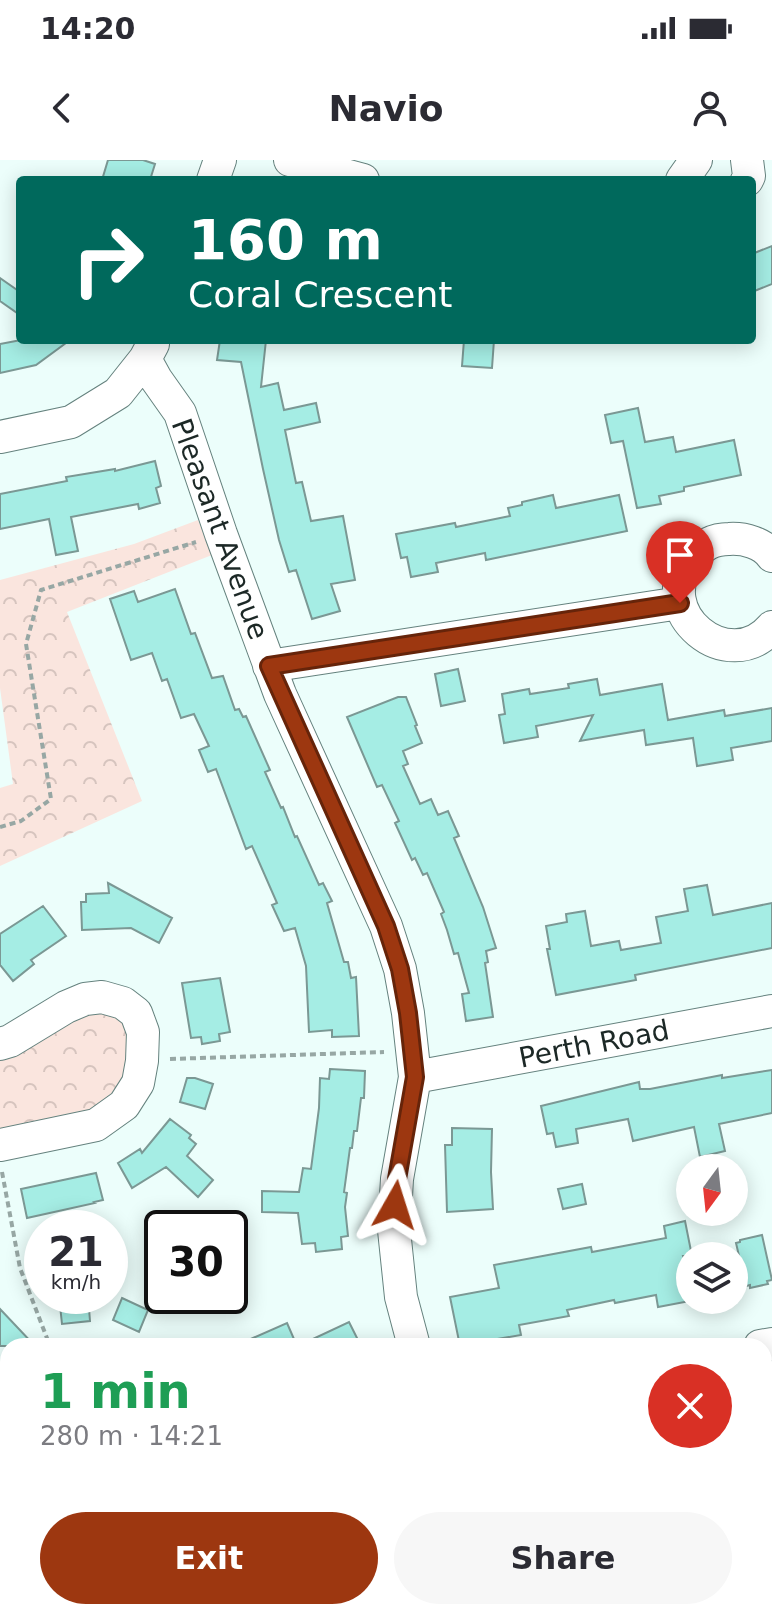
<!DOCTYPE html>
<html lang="en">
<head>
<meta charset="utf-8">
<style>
	:root { --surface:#fff; --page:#f7f7f7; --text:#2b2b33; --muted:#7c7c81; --accent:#9d3710 }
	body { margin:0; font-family:"DejaVu Sans",sans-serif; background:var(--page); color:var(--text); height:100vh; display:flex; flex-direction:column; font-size:30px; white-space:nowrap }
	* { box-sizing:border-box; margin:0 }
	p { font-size:26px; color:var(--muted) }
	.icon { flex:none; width:44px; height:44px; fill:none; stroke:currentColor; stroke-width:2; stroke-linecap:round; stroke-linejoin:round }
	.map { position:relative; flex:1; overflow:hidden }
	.details { position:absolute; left:0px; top:1178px; width:772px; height:282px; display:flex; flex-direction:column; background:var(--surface); border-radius:24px 24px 0 0; box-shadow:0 4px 20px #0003 }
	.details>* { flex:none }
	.guide { position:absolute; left:16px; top:16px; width:740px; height:168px; border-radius:8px; box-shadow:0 4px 20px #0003; background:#00695c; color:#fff; overflow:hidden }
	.needle { width:52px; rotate:195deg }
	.buttons { position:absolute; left:676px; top:994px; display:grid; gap:16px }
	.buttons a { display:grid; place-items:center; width:72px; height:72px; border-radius:50%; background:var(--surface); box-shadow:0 4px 20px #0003; font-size:40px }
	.speed { position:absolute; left:24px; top:1050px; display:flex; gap:16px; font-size:40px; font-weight:700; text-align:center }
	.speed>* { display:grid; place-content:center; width:104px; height:104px; border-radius:50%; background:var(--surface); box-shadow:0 4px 20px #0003; line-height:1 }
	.speed small { font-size:20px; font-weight:400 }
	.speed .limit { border:4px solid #111; border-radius:12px; background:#fff; color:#111 }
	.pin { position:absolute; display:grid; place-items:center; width:68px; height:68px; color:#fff; margin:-82px -34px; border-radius:50% 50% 50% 0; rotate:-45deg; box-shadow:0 0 8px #0007 }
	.pin .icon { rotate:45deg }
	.me { position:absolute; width:88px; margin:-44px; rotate:6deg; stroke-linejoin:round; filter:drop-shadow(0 0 6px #0008) }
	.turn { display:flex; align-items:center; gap:28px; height:168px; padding:0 40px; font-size:36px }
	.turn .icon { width:104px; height:104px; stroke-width:2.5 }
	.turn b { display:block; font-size:56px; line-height:68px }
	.round { display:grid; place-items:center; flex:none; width:84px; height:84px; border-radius:42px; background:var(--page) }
	.headline { display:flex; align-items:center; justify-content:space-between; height:136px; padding:0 40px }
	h1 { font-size:48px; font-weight:800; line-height:60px; color:#1e9e55 }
	.button { display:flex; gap:16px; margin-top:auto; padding:16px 40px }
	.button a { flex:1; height:92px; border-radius:48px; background:var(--accent); color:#fff; font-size:32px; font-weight:800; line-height:92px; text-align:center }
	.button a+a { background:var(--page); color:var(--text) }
	.status { display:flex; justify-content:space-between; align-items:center; height:56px; padding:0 40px; background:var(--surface); direction:ltr }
	.status svg { height:22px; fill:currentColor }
	header { display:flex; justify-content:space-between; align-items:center; height:104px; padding:0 40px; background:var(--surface); font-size:36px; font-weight:800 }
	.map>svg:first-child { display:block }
	.park { fill:url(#park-crowns) }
	.building { fill:#a5ede4; stroke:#7b9894; stroke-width:2 }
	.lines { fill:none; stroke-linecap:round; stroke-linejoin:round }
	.minor-casing { stroke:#65827e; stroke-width:34 }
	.path { stroke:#97a7a4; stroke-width:4; stroke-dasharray:6 4; stroke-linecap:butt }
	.minor { stroke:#fff; stroke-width:32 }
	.route-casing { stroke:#66240a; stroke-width:20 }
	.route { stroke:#9d3710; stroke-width:14 }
	.labels { text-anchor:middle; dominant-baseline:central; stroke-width:6; stroke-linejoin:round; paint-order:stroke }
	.street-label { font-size:28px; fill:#1c2826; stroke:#fff }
</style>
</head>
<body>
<div class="status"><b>14:20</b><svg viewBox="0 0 49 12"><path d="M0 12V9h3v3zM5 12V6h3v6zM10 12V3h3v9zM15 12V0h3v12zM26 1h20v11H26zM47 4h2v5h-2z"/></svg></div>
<header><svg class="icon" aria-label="back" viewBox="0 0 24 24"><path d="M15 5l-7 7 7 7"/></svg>Navio<svg class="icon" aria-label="person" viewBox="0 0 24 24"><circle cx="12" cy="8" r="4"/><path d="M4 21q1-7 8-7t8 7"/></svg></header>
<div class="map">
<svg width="772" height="1459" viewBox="0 0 772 1459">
	<defs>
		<pattern id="park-crowns" width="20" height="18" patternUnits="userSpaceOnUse" patternTransform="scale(2)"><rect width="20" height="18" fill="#fae5de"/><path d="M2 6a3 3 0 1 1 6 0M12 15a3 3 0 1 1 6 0" fill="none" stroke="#d6c4be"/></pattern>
	</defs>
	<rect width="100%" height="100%" fill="#ecfefb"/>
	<path class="park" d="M198,360L212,395L67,452L142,641L0,706V628L13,624L0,528V420L134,384Z
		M87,849L117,853L131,875L126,914L115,933L95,951L0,975V898Z
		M189,1452H347L350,1459H192Z"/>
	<path class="building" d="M108,0H143L155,4L150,20H102Z
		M772,86V124L752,132V94Z
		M0,118L20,132V155L0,141Z
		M21,180H70L36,205L0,213V184Z
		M220,180H266L261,227L278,223L284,250L316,243L320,262L285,270L296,323L302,322L311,361L343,356L355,420L331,424L340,451L312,459L296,410L289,412L279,380L263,309L241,202L217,200Z
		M464,180H494L492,208L462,206Z
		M638,248L645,282L673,277L676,292L734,280L741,315L684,327V331L659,336L661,344L637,348L623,281L611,283L605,255Z
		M155,301L161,326L156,328L160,343L139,349L138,344L71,357L78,391L56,395L49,359L0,369V334L67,321L66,317L115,309V311Z
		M553,335L556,348L619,335L627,371L486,400L485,393L436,403L438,412L411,417L407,397L401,398L396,374L455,363L456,367L510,356L508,348L522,345V342Z
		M175,429L191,474L195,473L212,518L223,516L235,550L239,549L243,557L246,556L270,610L265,612L281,648L283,647L295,677L297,676L319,725L323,723L332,741L327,743L344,802H348L351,818L356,817L359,876L332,877V870L309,872L306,806L295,768L284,771L272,745L277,743L252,686L246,689L216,609L208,612L199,590L209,586L194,554L181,558L167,519L162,521L152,493L131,500L110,439L134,431L138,442Z
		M458,509L465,541L441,546L435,514Z
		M597,519L600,535L662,524L668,560L724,550L725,556L772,548V581L731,588L733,600L697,606L693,578L646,585L644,570L580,581L593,555L536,566L538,577L504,583L499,555L505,554L502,534L529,529L530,534L569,528L568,524Z
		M398,537H406L417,565L415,566L422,583L403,591L408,604L403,606L420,644L431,639L438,655L448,651L459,676L454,678L483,747L496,788L486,791L488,802L485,803L493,857L466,861L462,834L469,833L458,793L454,794L447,770L441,754L444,752L427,713L423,715L415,698L412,700L395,663L399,661L382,625L377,627L347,557Z
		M108,723L172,758L159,783L131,768L82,770L81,742H86V734L109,733Z
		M707,725L713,755L772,743V788L635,815L636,820L556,835L547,789H550L546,766L567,762L566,754L585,751L591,786L619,781L621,790L661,783L656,757L688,751L684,729Z
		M43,746L66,776L31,800L34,804L13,821L0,805V774Z
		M220,818L230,872L219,874L220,881L202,884L201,877L191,878L182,823Z
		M330,909L365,911L364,938H361L357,971H354L352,988H350L344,1032L347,1033L345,1047L348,1076L341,1077L342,1089L316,1092L315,1083L302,1084L298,1053L262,1052V1031L299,1032L303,1008L311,1009L319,948L320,918L329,919Z
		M772,910V953L719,964L725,991L700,997L694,967L633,981L628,959L576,969L578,983L556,987L553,973L547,974L541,946L639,922L640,929H650L722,915V918Z
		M187,918H195L213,924L205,949L180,942Z
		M170,959L191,975L189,978L196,984L187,996L213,1020L198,1037L166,1007L132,1028L118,1003L140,989L142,993Z
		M452,968L492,969L491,1012L493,1049L447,1052L445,985H452Z
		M96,1013L103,1040L94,1042L95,1043L27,1058L21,1029Z
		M582,1024L586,1044L563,1049L558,1029Z
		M685,1061L692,1096H683L690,1129V1141L658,1147L656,1135L615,1143L614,1140L567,1150L569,1156L519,1165L521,1175L480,1182L481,1186H460L450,1137L499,1128L494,1105L591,1087L592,1092L666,1078L664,1066Z
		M762,1075L772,1120L767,1121L768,1124L750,1128V1125L746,1126L736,1083L740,1082V1080Z
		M59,1136H88L90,1161L62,1164Z
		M122,1138L148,1150L139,1172L113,1160Z
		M0,1149L35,1186H0Z
		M349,1162L361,1186H298Z
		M287,1163L297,1186H235Z"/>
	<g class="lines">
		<g class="minor-casing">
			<path id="minor" d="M290,0L363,20
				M747,0L749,16L747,20
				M213,20L220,0
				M682,20L696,0
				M145,199L156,219L180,253L221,374L280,534L386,766L400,809L408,853L415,917L397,1019L394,1070L401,1137L414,1186
				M0,277L71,262L118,233L145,199L153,184
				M772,396C763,383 744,378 729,379C713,379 702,385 692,398C647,452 729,518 772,467
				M269,506L680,443
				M0,884L10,881L66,847L85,839L102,837L123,843L136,853L143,872L142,901L138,923L124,945L96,965L0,985
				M415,917L772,851
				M760,1186L772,1184
				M0,1394L8,1390
				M171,1452L174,1459
				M531,1452L534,1459"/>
		</g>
		<path class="path" d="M0,667L21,661L51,639L26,484L41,430L196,382
			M170,899L384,892
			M2,1012L20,1108L50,1186"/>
		<use href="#minor" class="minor"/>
	</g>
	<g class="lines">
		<g class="route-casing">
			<path id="route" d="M395,1045L397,1019L415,917L408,853L400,809L386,766L269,506L680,443"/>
		</g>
		<use href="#route" class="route"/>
	</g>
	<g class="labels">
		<g class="street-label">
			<text transform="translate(220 369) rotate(70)">Pleasant Avenue</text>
			<text transform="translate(594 884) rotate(-11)">Perth Road</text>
		</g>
	</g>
</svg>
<div class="buttons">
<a><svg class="needle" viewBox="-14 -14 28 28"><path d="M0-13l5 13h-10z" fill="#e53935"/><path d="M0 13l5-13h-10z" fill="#7c7c81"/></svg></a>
<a><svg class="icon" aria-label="layers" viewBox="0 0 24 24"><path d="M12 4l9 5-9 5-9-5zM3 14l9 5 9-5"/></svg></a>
</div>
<div class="speed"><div>21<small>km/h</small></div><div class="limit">30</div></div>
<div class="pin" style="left:680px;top:443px;background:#d93025"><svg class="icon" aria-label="arrive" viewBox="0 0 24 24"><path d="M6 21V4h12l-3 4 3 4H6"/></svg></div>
<svg class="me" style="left:395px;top:1045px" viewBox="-20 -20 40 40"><path d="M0-17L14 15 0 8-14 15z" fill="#9d3710" stroke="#fff" stroke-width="4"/></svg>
<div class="guide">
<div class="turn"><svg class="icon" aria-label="right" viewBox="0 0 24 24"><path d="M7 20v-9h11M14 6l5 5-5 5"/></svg><div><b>160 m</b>Coral Crescent</div></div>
</div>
<section class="details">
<div class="headline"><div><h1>1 min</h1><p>280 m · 14:21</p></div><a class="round" style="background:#d93025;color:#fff"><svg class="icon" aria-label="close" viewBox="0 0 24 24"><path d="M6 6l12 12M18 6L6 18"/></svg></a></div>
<div class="button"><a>Exit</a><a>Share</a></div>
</section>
</div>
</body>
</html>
